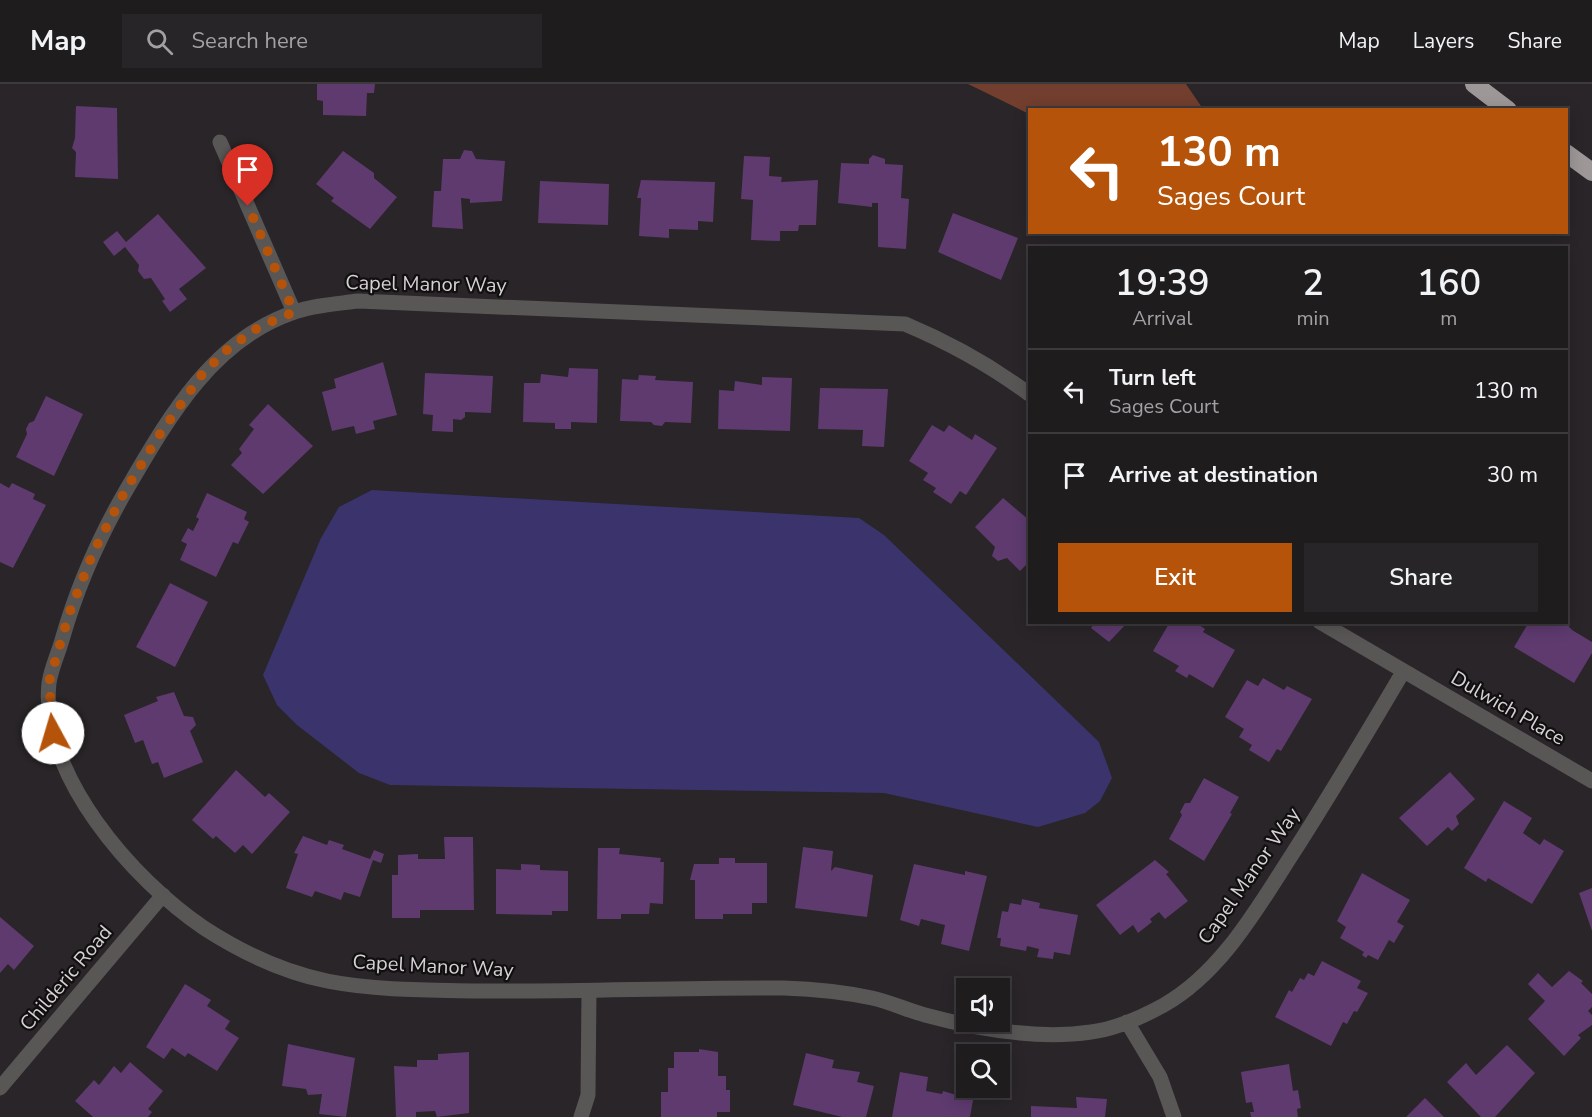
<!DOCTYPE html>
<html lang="en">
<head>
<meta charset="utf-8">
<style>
	:root { --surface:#1f1c1e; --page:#272527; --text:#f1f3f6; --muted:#a1a1a4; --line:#3c3a3c; --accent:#b45309 }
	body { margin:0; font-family:"Nunito Sans",sans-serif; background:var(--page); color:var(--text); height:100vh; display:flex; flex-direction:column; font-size:22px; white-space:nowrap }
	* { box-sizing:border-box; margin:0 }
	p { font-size:20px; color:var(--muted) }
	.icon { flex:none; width:33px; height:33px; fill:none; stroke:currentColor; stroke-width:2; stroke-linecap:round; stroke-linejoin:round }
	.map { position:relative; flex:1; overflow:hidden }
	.side { position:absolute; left:1028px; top:162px; width:540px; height:378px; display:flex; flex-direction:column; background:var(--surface); border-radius:0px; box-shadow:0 3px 15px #0003,0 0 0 2px var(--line) }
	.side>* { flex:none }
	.hud { position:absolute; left:1028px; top:24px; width:540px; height:126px; border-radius:0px; box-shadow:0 3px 15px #0003,0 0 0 2px var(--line); background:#b45309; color:#fff; overflow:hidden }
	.buttons { position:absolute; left:956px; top:894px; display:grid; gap:12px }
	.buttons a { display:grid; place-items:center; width:54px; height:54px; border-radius:0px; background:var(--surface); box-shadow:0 3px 15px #0003,0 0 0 2px var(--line); font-size:30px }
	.pin { position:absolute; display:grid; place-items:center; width:51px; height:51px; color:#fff; margin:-62px -26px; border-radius:50% 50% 50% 0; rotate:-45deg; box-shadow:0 0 6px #0007 }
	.pin .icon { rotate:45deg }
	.me { position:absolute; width:66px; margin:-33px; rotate:354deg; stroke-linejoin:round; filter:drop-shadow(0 0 4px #0008) }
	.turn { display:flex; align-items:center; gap:21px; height:126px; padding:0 30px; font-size:27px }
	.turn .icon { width:78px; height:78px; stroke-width:2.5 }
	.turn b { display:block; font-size:42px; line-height:51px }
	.eta { display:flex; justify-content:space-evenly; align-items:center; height:102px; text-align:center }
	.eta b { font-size:36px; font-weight:600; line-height:42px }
	.cta { display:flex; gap:12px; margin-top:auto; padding:12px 30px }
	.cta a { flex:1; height:69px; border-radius:0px; background:var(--accent); color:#fff; font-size:24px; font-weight:600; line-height:69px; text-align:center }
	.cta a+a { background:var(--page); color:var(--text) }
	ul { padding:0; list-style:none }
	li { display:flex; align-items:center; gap:18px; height:84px; padding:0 30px; border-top:2px solid var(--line) }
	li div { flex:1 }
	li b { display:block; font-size:22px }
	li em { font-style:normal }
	header { display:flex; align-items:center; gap:36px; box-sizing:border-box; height:84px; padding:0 30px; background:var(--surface); border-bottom:2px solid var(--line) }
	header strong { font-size:28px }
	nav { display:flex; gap:33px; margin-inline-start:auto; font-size:21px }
	.search { width:420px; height:54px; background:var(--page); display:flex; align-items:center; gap:15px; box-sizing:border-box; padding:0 21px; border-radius:0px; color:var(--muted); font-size:22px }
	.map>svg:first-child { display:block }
	.green { fill:#723e2e }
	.water { fill:#3b346c }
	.building { fill:#5e3a6f }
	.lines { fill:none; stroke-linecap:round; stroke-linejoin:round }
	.street { stroke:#595656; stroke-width:15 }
	.highway { stroke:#9d9797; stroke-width:18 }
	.route { stroke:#b45309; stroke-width:10; stroke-dasharray:0 18 }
	.labels { text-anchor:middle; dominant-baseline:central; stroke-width:4.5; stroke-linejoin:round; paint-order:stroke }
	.street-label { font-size:20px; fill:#d5d2d3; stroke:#110f10 }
</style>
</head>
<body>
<header>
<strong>Map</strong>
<div class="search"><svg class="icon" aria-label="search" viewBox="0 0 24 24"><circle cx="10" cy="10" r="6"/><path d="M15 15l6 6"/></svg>Search here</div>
<nav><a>Map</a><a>Layers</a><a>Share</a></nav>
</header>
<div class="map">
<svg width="1592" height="1033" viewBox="0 0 1592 1033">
	<rect width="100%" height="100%" fill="#292528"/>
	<path class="green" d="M968,0H1186L1203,25L1029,26V30Z"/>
	<path class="water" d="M372,406L859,434L884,451L1099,658L1112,694L1100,717L1085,729L1038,743L884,709L390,701L359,689L297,641L277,621L263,591L321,454L339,423Z"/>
	<path class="building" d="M317,0H375L374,9H367L366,32L323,31V17L317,16Z
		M76,22L117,24L118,95L75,93L76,68L72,64L75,54Z
		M464,66L472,67L476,75L505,77L502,117L470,119V115L461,114L463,145L432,143L434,107H441L443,75H460Z
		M343,67L374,89V94L397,113L370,145L331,117L334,114L316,100Z
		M873,71L885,75V80L903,81L901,114L909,115L906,165L878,163V119H872V123L838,119L841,79L869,80V75Z
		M744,72L770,73L769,92L782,93L781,98L818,96L816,141H799L798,147H780V157L751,156L753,116L741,115Z
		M641,96L715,98L713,138L698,137V146L669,145V154L639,152L641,114H637Z
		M540,97L609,100L608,141L538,139Z
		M953,129L1018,154L1001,196L938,168Z
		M158,130L206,184L179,205L187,215L170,228L162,217L165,215L151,194L144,195L138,187L139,181L125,163L114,172L103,158L117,147L126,158Z
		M383,278L397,331L373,337L375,345L356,350L354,342L332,347L322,308L336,304L334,295Z
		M569,284L598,285L597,339L571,338V345H555V339L523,338L524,299H540L541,290L568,293Z
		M425,289L493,292L491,329L465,328V333L461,336L453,335V348L432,347L433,331L423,330Z
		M639,291L656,292L655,296L693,298L691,339L665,338L662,342L654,341L651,338L620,337L622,295L638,296Z
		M762,293L792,294L790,347L718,345L719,306L734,307L735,297L762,301Z
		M820,304L888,305L884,363L862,362L863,346L818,345Z
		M46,312L83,330L54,392L16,373L27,350L26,345L29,339L34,337Z
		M268,320L313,362L263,410L231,381L242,369L239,365L254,345L249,341Z
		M932,341L944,348L949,341L972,356L975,350L997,364L966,411L960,407L951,420L933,408L936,404L923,396L928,389L909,377Z
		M0,399L9,404L12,399L35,410L33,415L46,421L13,484L0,478Z
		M207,409L247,428L244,435L249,438L238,460L233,458L216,493L180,476L187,460L181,457L188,444L193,447L199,435L196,433Z
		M1003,414L1029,436L1026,439L1029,442V478L1020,487L1007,474L998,477L992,472L995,463L975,443Z
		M170,499L208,518L175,583L136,563Z
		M1095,538H1128L1109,558L1091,544Z
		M1170,538L1188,541L1195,538L1205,545L1203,548L1235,566L1213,604L1189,590L1187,594L1175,587L1179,582L1153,567Z
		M1529,538H1565L1572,546L1592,558V569L1574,599L1514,563Z
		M1263,594L1284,606L1287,602L1312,615L1281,667L1277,665L1269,678L1249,666L1252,661L1239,653L1244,645L1225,633L1247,596L1258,602Z
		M174,608L184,632L193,633L196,641L190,647L203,678L164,694L158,678L152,680L143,656L135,659L124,631L158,617L156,613Z
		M236,686L265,713L269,709L290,728L252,770L243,761L235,769L216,752L213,755L192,736Z
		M1450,688L1475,715L1456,732L1459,740L1452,747L1448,743L1427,762L1399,734Z
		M1204,694L1239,713L1230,729L1232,730L1204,777L1169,755L1182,731L1180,728L1185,719H1190Z
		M1504,717L1532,734L1523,749L1540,761L1544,755L1564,767L1532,820L1488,794L1486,798L1464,784Z
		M303,752L327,761L329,756L344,761L342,765L370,775L374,766L384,770L381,779L373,776L360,813L344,808L341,816L315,807L312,813L286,804L298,770L294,769Z
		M444,753H473L474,826H420V834H392V791H398V771L418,770V775H445Z
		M803,763L833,767L831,787L835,783L873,791L867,833L795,824Z
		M598,764H620L619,770L661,774L660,778H664L663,820L650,819L649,830H621V835H597Z
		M719,774H735V779H767V819H752V830H723V835H695V796H690L694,780H719Z
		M1155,776L1169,788L1166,790L1188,817L1165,835L1159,828L1150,835L1152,838L1138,849L1133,841L1120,851L1096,821Z
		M521,780L540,781V786L568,787V827H552V831L496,830V785L521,786Z
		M914,780L965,791V787L987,792L969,867L941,860L945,841L921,835L919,842L900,836Z
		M1362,789L1410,816L1397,838L1404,842L1394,859L1389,856L1378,876L1368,871L1366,874L1362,871L1364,868L1340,854L1346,843L1337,837Z
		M1592,804V847L1579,809Z
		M1022,815L1040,819L1039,824L1078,831L1070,871L1054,868L1053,875L1037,873L1039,865L1027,862L1026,867L1000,862L1001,854H997L1002,827L1008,828L1010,819L1021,821Z
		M0,833L34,862L14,886L8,880L0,889Z
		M1322,877L1361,897L1357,904L1368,909L1357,928L1354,927L1347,940L1343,938L1331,962L1275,933L1289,906L1292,908L1300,894L1304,896L1308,889L1314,892Z
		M1569,887L1583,897L1581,899L1592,910V923L1588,927L1592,931V941L1578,951L1581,954L1564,972L1528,935L1545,917L1528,900L1538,889L1552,903Z
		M185,900L211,916L207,922L230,937L225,945L239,954L217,987L188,969L185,973L172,964L164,975L146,963Z
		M288,960L355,974L346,1033L319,1030L322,1010L308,1011L306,1005L282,1002Z
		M1507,961L1535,989L1495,1033H1481L1447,998L1466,979L1476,991Z
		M699,965L718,968V992H726V1006H730V1028H717V1033H661V1008H668V984H674V968H699Z
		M469,968V1029L437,1033L435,1027L416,1028V1033H396L394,982L417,983V976H438V970Z
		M806,969L834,976L832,984L860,988L857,998L874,1002L866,1033H842L793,1021Z
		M130,978L163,1007L148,1025L152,1028L148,1033H93L75,1017L94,996L99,1001L114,982L121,989Z
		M1289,980L1293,1007L1298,1006L1301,1024L1297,1025L1298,1033H1251L1250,1028H1254L1252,1018L1246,1019L1241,988Z
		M900,988L928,993L926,1007L942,1010L943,1007L973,1016L970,1033H892Z
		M1076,1013L1107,1015L1105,1033H1031V1022L1077,1024Z
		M1425,1014L1444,1033H1406Z"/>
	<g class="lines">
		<path class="street" d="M220,58L294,228
			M1029,310C990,281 950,259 905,240L358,217C336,220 313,221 292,229C212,257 169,333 128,403C100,451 77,503 62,556C58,570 51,585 49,599C39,690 134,797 204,844C241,868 283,888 327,897C378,907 430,906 482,907C583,908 683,903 784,904C813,905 844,908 872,914C890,918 907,926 925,931C977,945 1037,956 1091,948C1116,945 1142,933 1164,921C1222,888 1258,823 1293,769C1331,710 1367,649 1403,588
			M1320,538L1592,697
			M1127,938L1160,993L1174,1033
			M0,1004L163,811
			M581,1033L588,1011L589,908"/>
		<path class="highway" d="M1474,0L1508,26
			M1566,69L1592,88"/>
	</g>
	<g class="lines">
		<path class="route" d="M53,649L49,598L69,530L93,469L125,407L160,350L203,289L229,264L259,243L294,228L248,122"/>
	</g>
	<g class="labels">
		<g class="street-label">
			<text transform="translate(426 200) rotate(1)">Capel Manor Way</text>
			<text transform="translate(1508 624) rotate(30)">Dulwich Place</text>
			<text transform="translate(1249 792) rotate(-55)">Capel Manor Way</text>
			<text transform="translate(433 882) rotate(3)">Capel Manor Way</text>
			<text transform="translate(66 894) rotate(-50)">Childeric Road</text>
		</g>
	</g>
</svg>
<div class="buttons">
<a><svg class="icon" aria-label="sound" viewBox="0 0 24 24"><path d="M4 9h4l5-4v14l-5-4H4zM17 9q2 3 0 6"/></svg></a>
<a><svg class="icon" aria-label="search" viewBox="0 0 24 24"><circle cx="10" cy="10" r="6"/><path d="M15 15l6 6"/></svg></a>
</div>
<div class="pin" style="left:248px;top:122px;background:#d93025"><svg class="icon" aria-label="arrive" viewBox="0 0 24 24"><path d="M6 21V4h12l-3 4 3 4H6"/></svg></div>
<svg class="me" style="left:53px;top:649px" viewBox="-20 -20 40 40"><circle r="19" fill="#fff"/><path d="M0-13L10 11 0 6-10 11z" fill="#b45309"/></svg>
<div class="hud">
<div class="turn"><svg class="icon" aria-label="left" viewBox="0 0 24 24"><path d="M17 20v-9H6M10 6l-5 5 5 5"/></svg><div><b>130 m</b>Sages Court</div></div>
</div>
<section class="side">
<div class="eta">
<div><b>19:39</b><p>Arrival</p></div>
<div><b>2</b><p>min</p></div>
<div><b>160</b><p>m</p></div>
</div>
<ul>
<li><svg class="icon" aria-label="left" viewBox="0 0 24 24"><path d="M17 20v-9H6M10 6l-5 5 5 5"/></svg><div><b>Turn left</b><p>Sages Court</p></div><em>130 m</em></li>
<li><svg class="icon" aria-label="arrive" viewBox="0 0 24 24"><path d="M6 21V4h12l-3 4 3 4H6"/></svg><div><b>Arrive at destination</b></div><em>30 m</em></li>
</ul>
<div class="cta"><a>Exit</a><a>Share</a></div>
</section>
</div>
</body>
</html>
